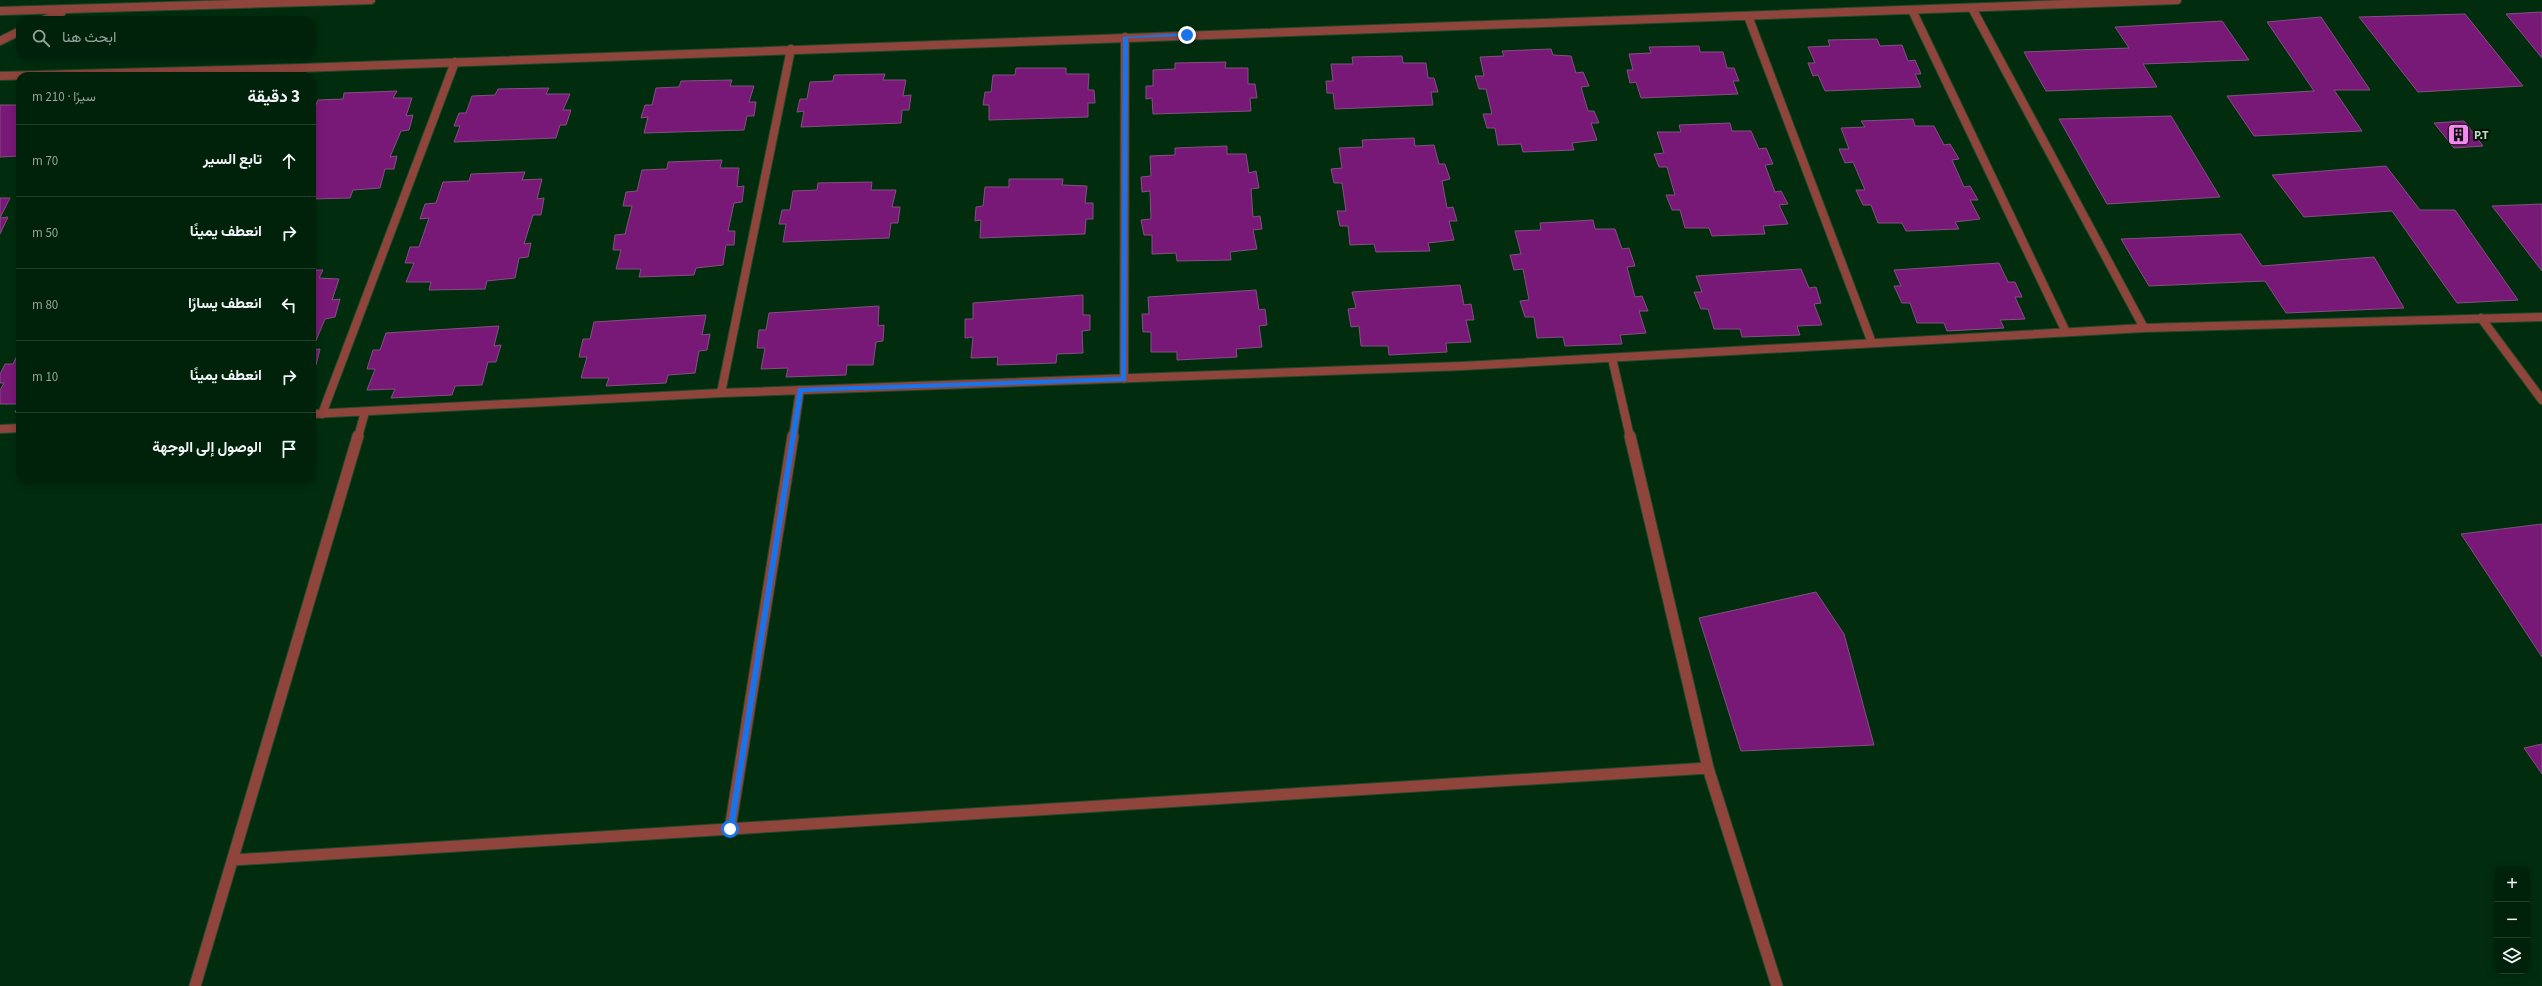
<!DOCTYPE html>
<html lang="ar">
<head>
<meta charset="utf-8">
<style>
	:root { --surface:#01220a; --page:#0b2a13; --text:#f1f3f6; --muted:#96a49c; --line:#233f2b }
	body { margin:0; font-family:"Source Sans 3",Vazirmatn,sans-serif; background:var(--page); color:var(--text); direction:rtl }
	.controls { position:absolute; right:12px; bottom:12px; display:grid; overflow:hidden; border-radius:8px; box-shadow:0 2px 10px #0003 }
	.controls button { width:36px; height:36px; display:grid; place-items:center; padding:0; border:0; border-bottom:1px solid var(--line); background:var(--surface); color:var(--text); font:20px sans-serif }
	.stop { position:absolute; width:12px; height:12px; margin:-9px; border:3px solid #1a73e8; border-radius:50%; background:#fff }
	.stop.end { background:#1a73e8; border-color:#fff; box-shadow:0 1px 4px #0008 }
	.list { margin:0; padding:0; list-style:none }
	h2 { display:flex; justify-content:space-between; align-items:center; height:52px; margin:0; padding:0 16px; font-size:17px }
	h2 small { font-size:13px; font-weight:400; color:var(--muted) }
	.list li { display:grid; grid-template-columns:26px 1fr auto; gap:12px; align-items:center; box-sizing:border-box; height:72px; padding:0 16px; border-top:1px solid var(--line) }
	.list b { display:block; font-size:15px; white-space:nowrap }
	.list em { font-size:13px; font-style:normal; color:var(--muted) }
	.icon { flex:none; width:22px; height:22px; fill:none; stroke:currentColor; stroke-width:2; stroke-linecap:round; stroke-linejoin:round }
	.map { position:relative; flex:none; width:2542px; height:986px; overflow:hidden; direction:ltr }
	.search { position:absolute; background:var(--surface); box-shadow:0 2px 10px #0003; left:16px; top:16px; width:300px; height:44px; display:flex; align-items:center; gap:10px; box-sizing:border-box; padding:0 14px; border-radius:12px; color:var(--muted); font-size:15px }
	.panel { position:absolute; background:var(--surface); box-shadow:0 2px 10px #0003; left:16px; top:72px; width:300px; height:412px; border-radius:12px; direction:rtl }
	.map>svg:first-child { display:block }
	.building { fill:#791977; stroke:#81517f }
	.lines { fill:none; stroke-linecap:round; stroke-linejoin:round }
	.minor-far1-casing { stroke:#1f492b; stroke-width:10 }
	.minor-casing { stroke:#1f492b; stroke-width:13 }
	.minor-far1 { stroke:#90453c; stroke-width:8 }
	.minor { stroke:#90453c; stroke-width:11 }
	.route { fill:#1a73e8 }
	.labels { text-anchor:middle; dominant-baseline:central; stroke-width:4; stroke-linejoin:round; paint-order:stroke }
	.poi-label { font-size:12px; font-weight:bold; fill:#bfdbc2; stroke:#001303; text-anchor:start }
</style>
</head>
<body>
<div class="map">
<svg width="2542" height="986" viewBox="0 0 2542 986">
	<rect width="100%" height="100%" fill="#012d0e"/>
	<path class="building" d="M2542,12V58L2506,14Z
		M2465,14L2523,86L2418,92L2359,17Z
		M2321,17L2370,90H2334L2362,131L2254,136L2227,96L2314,91L2267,22Z
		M2222,21L2249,60L2143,64L2157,87L2046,91L2024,52L2129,48L2115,27Z
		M1877,39L1880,46L1902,45L1908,61L1915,60L1921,74H1915L1921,87L1825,91L1818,75L1813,76L1808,63H1815L1808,47L1830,46L1828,40Z
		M1699,46L1700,52H1723L1727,68H1734L1739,81H1733L1738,94L1641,98L1636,82L1630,83L1627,70H1633L1629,54L1651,53L1649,47Z
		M1551,49L1553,55L1571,56L1576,73L1583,72L1589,86L1581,87L1588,111H1594L1599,123H1591L1597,140L1572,143L1574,150L1523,152L1521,144L1498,145L1495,128H1487L1483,114H1492L1486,89H1479L1475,76H1484L1480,57L1504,56L1502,51Z
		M1402,56L1403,63H1426L1428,78H1434L1438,92H1431L1433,105L1335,109L1333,93H1327L1326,81H1333L1331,64H1353L1352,57Z
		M1226,62L1225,68H1248V84H1255L1257,98H1250L1251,111L1153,114L1152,98L1146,99V86H1153V70L1175,69V63Z
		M1016,68H1066V74H1089L1088,90H1094L1095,103H1088V117L989,120V105H983L985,92H991L993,75H1015Z
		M885,74L883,80H906L903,96L911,95L909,110H902L901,123L801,127L804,111L797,112L800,99H807L810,82L833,81L834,75Z
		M732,80L730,86H754L749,102H756L754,116H747L744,130L644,133L648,117L641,118L645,105H652L656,88L679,87L681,81Z
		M549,88L546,94H570L563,110H571L566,125H560L556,138L454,142L460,126H454L459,113H466L472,96L495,95L498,89Z
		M397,91L393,98H412L406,116L413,115L409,130L401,131L390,157L397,156L394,169H385L380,188L353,190L350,198L312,199V114L318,100L343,99L344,93Z
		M0,105H20V156L0,157Z
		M2171,116L2220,197L2107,204L2059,119Z
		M1913,119L1915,126H1934L1944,145L1950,144L1959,159L1952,160L1964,187L1970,186L1978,200H1970L1980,219L1955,222L1959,229L1906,231L1902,223H1878L1871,205H1863L1856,190H1865L1853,162L1845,163L1839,149H1849L1841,128L1865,127L1861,121Z
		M2464,121L2483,146L2454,148L2434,123Z
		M1730,123L1732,131H1751L1759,149L1766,148L1773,164L1765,165L1775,192L1781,191L1788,204L1779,205L1788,224L1763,226L1765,234L1712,236L1709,228H1685L1680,210H1672L1666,195H1675L1667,167H1659L1654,154L1664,153L1657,132H1681L1679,125Z
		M1414,138L1415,146L1434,145L1439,164H1445L1450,179L1442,181L1447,208L1453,207L1457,221H1449L1454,240L1428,243L1430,251L1376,252L1374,244L1350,245L1348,226H1340L1337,211H1346L1342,183H1334L1331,169L1342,168L1339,148L1363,147L1362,140Z
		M1227,146V154H1246L1249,173L1256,171L1259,188L1251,189L1253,217L1260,216L1262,229L1253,230L1257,249L1230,252L1231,260L1177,261L1176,253L1152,254V235H1144L1141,220L1151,219L1150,191L1142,192L1141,177L1151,176L1150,156L1175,155V148Z
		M722,160L720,168H739L737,187L744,186L742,202L734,203L728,231H735L734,245H726L723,265L696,268L694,275L639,277L641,269H616L621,250H613L615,235L625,234L632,206H623L626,192L637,191L642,170L667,169L668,162Z
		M2386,166L2420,210H2455L2518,300L2457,303L2392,211L2304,217L2272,175Z
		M525,172L522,180L542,179L537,199L544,198L541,215H533L524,244L531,243L528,257L519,258L515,278L487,281L485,289L429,290L431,282H406L414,263H405L410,247H419L429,218L420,219L425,204L436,203L443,182L469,181L471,174Z
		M1009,179H1063L1062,185L1087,186L1085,203H1093V219H1086L1085,234L980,238L981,220L975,221L976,207L983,206L985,187H1009Z
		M872,182L871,190H896L892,207H900L898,223H891L889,238L783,242L786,224H779L782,210H790L793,191L817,190L818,183Z
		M0,198H10L0,218Z
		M2542,204V271L2492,206Z
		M8,217L0,234V218Z
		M1593,220L1595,229H1615L1622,249L1629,248L1635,266L1627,267L1635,297L1642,296L1648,311H1639L1646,333L1620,335L1622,344L1565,346L1563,337L1537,338L1534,317H1525L1520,301L1529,300L1523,269L1514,270L1510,255L1521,254L1515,231L1541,230L1540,223Z
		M2241,234L2262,266L2374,257L2404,308L2286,313L2265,281L2149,286L2121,239Z
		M1999,263L2008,282H2015L2022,297H2015L2025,319L2000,320L2004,328L1947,331L1944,323H1917L1910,303H1902L1894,286H1901L1894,270Z
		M1801,269L1809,288L1816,287L1821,303L1814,304L1822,325L1797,326L1800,335L1742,337L1740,329H1714L1708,309H1701L1694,292H1702L1696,276Z
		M312,270H323L319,278L339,279L332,300L340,299L335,317L325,319L312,350L320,349L316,365L312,366Z
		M1460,285L1464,305L1471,304L1474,320H1466L1471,342L1446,343L1447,352L1389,355L1388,346H1361L1359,326L1351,327L1348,309L1356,308L1352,292Z
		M1256,290L1259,310L1265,309L1267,325L1259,326L1262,347L1236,349L1237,357L1177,360V352H1151V332H1143L1142,314H1149L1148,297Z
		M1083,295V315H1090V330L1082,331L1083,353L1057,354L1056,363L997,365L998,357L971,358L973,337L965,338V319H973V303Z
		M879,306L878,326L884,325L883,341L876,342L873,365H847L846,375L786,377L788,368L761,369L765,348H757L759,330H766L769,313Z
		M706,315L702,335L710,334L707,350L699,351L695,373L668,375L666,383L606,386L609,378H581L587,357H579L583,339H590L594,322Z
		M499,326L494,346L501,345L496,362H488L482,385L455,386L452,395L391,398L395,389L367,390L375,369H367L373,350H380L386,333Z
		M20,349V412H15L20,404H0V390L4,383H0V374L5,364H13Z
		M2542,524V657L2461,534Z
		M1816,592L1844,634L1874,745L1741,751L1699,618Z
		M2542,744V774L2524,748Z"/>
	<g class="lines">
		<defs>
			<path id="minor-far1" d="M1972,8L2144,328
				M1912,10L2066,332
				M0,11L371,0
				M1748,16L1872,343
				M44,20L62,12
				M0,41L20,31
				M0,76L300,68L2177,0
				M2481,318L2542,400
				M1612,358L1630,437
				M1124,379L1125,37
				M721,393L791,49
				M312,414L721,393L1463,366L2144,328L2542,317
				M322,414L455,62
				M0,429L20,428
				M358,437L365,412
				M793,437L800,390"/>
			<path id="minor" d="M1708,768L1777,986
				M730,829L793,436
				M233,860L1708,768L1630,436
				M195,986L358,436"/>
		</defs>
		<use href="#minor-far1" class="minor-far1-casing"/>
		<use href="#minor" class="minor-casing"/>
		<use href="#minor-far1" class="minor-far1"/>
		<use href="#minor" class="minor"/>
	</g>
	<path class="route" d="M1187,33L1188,36L1128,38L1126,381L803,392L734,829L732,832H727L798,388L1121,377L1123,37Z"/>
	<defs>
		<symbol id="building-square" viewBox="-11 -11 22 22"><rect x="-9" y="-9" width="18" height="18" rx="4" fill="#f489f0" stroke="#001303"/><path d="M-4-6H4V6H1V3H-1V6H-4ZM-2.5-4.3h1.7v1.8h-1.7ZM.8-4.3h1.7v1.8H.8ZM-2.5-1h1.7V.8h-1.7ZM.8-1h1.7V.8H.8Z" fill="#111"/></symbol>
	</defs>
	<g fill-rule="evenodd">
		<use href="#building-square" x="2446" y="122" width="25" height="25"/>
	</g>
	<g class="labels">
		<g class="poi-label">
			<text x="2474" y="135">P.T</text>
		</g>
	</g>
</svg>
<div class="controls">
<button>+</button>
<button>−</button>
<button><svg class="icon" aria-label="layers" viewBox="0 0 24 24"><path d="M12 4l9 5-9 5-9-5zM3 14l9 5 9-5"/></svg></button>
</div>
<div class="stop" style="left:730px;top:829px"></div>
<div class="stop end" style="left:1187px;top:35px"></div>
<div class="search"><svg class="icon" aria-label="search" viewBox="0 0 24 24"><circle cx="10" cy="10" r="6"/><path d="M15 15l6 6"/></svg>ابحث هنا</div>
<section class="panel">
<h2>3 دقيقة<small>سيرًا · 210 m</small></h2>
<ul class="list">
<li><svg class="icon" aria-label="ahead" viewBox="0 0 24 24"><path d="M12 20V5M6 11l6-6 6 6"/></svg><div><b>تابع السير</b></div><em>70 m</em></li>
<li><svg class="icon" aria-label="right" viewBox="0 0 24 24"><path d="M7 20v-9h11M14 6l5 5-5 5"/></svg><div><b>انعطف يمينًا</b></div><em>50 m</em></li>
<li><svg class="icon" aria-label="left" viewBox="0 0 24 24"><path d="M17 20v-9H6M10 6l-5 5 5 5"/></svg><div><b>انعطف يسارًا</b></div><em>80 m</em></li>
<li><svg class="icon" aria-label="right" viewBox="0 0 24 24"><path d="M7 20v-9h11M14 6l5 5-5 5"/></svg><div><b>انعطف يمينًا</b></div><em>10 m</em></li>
<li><svg class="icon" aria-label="arrive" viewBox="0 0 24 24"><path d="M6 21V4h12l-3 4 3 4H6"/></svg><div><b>الوصول إلى الوجهة</b></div></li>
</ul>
</section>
</div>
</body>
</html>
